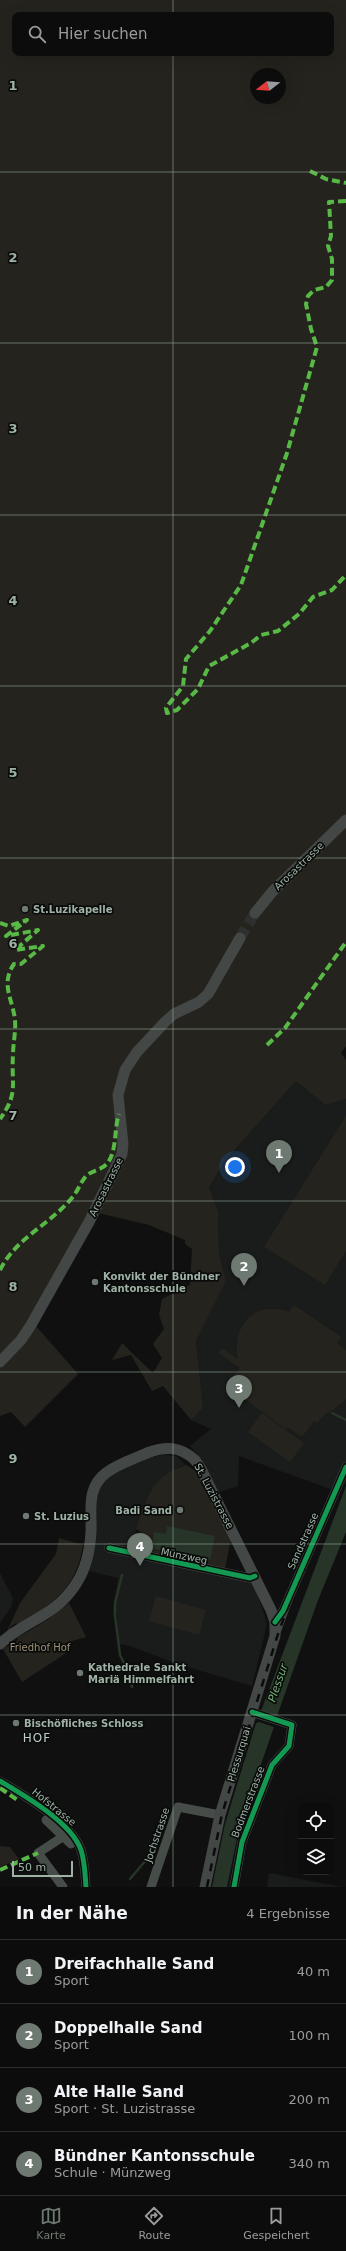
<!DOCTYPE html>
<html lang="de">
<head>
<meta charset="utf-8">
<style>
	:root { --surface:#0c0c0c; --page:#1a1a1a; --text:#f1f3f6; --muted:#9a9b9d; --line:#2c2c2d; --accent:#6d7971 }
	body { margin:0; font-family:"DejaVu Sans",sans-serif; background:var(--page); color:var(--text) }
	.controls { position:absolute; right:12px; bottom:12px; display:grid; overflow:hidden; border-radius:8px; box-shadow:0 4px 16px #0002 }
	.controls button { width:36px; height:36px; display:grid; place-items:center; padding:0; border:0; border-bottom:1px solid var(--line); background:var(--surface); color:var(--text); font:20px sans-serif }
	.compass { position:absolute; left:250px; top:68px; width:36px; height:36px; border-radius:50%; background:var(--surface); box-shadow:0 4px 16px #0002; rotate:253deg }
	.scale { position:absolute; left:12px; bottom:10px; width:61px; box-sizing:border-box; padding-left:4px; border:2px solid #9fb2a5; border-top:0; font-size:11px; line-height:14px; white-space:nowrap; color:#9fb2a5; -webkit-text-stroke:3px #0a0c0b; paint-order:stroke }
	.you { position:absolute; left:235px; top:1167px; width:14px; height:14px; margin:-10px; border:3px solid #fff; border-radius:50%; background:#1a73e8; box-shadow:0 0 0 6px #1a73e833 }
	.badge { display:grid; place-items:center; width:26px; height:26px; border-radius:50%; background:var(--accent); color:#fff; font-size:13px; font-weight:700 }
	.pin { position:absolute; translate:-50% -33px; filter:drop-shadow(0 1px 2px #0008) }
	.pin::after { content:''; position:absolute; top:21px; width:14px; height:12px; background:inherit; clip-path:polygon(0 0,100% 0,50% 100%) }
	.list { margin:0; padding:0; list-style:none }
	h2 { display:flex; justify-content:space-between; align-items:center; height:52px; margin:0; padding:0 16px; font-size:17px }
	h2 small { font-size:13px; font-weight:400; color:var(--muted) }
	.list li { display:grid; grid-template-columns:26px 1fr auto; gap:12px; align-items:center; box-sizing:border-box; height:64px; padding:0 16px; border-top:1px solid var(--line) }
	.list b { display:block; font-size:15px; white-space:nowrap }
	.list p { margin:0; font-size:13px; white-space:nowrap; color:var(--muted) }
	.list em { font-size:13px; font-style:normal; color:var(--muted) }
	.icon { flex:none; width:22px; height:22px; fill:none; stroke:currentColor; stroke-width:2; stroke-linecap:round; stroke-linejoin:round }
	.map { position:relative; flex:none; width:346px; height:1887px; overflow:hidden }
	.search { position:absolute; background:var(--surface); box-shadow:0 4px 16px #0002; left:12px; right:12px; top:12px; height:44px; display:flex; align-items:center; gap:10px; box-sizing:border-box; padding:0 14px; border-radius:8px; color:var(--muted); font-size:15px }
	.sheet { height:308px; background:var(--surface) }
	nav { display:flex; justify-content:space-around; align-items:center; box-sizing:border-box; height:56px; border-top:1px solid var(--line); background:var(--surface); font-size:11px; color:var(--muted) }
	nav a { display:grid; justify-items:center; gap:2px }
	nav .on { color:var(--accent) }
	.map>svg:first-child { display:block }
	.built { fill:#1a1c1b }
	.green { fill:#25231d; fill-rule:evenodd }
	.water { fill:#263527 }
	.lines { fill:none; stroke-linecap:round; stroke-linejoin:round }
	.stream { stroke:#263527; stroke-width:2.5 }
	.major-tunnel { stroke:#2d302e; stroke-width:11; stroke-dasharray:11 5.5; stroke-linecap:butt }
	.minor { stroke:#464c48; stroke-width:9 }
	.major { stroke:#434745; stroke-width:11 }
	.rail-casing { stroke:#434745; stroke-width:4 }
	.rail { stroke:#0a0c0b; stroke-width:2.5; stroke-dasharray:8; stroke-linecap:butt }
	.quiet { stroke:#58b947; stroke-width:4; stroke-dasharray:8 4; stroke-linecap:butt }
	.cycleway-casing { stroke:#0a0c0b; stroke-width:8 }
	.cycleway { stroke:#139951; stroke-width:5 }
	.grid { fill:none; stroke:#9fb2a5; stroke-width:1; stroke-opacity:0.55 }
	.poi-dot { fill:#6d7971; stroke:#0a0c0b; stroke-width:1.5 }
	.labels { text-anchor:middle; dominant-baseline:central; stroke-width:3.5; stroke-linejoin:round; paint-order:stroke }
	.street-label { font-size:10px; fill:#9fb2a5; stroke:#0a0c0b }
	.poi-label { font-size:10px; font-weight:bold; fill:#9fb2a5; stroke:#0a0c0b; text-anchor:start }
	.park-label { font-size:10px; fill:#9f9075; stroke:#0a0c0b }
	.water-label { font-size:11px; font-style:italic; fill:#73b077; stroke:#0a0c0b }
	.quarter-label { font-size:12px; letter-spacing:1px; fill:#c0cec5; stroke:#0a0c0b }
	.grid-label { font-size:13px; text-anchor:middle; font-weight:bold; fill:#9fb2a5; stroke:#0a0c0b; stroke-width:3.5; stroke-linejoin:round; paint-order:stroke }
</style>
</head>
<body>
<div class="map">
<svg width="346" height="1887" viewBox="0 0 346 1887">
	<rect width="100%" height="100%" fill="#101010"/>
	<path class="built" d="M296,1081L325,1105L346,1099V1463L336,1491L239,1456L238,1486L216,1493L198,1455L190,1446L211,1429L191,1420L203,1408L196,1341L226,1281L219,1253L218,1211L209,1187L225,1161Z
		M163,1455L176,1456L186,1465L178,1467L136,1529L133,1554L253,1580L267,1624L252,1686L178,1664L130,1646L119,1644L117,1613L113,1611L118,1578L89,1571L96,1539L97,1494L102,1483L114,1473L152,1457Z
		M0,1573L13,1598L11,1607L0,1623Z
		M269,1873L342,1887H267Z"/>
	<path class="green" d="M0,0H346V1046L341,1053L346,1060V1099L325,1105L296,1081L225,1161L209,1187L218,1211L219,1253L226,1281L196,1341L203,1408L191,1420L163,1386L152,1391L131,1355L112,1360L122,1343L153,1373L162,1358L153,1344L164,1329L159,1315L162,1299L190,1285L192,1249L185,1244V1240L149,1225L98,1213L36,1326L78,1374L25,1427L11,1412L0,1416ZM15,15H331V53H15ZM256,74H280V98H256Z
		M346,1116V1251L325,1285L264,1247Z
		M294,1305L341,1337L337,1343L346,1350V1399C336,1410 326,1411 317,1423L314,1421L302,1437L288,1427L286,1429L227,1386L240,1368L219,1353L222,1348L238,1359C231,1326 255,1299 289,1312Z
		M262,1413L304,1443L290,1462L248,1432Z
		M186,1465L196,1471L231,1538L225,1570L145,1553L143,1549L139,1548L142,1533L136,1529C146,1498 153,1475 186,1465Z
		M59,1538L83,1545C76,1590 53,1602 18,1626L16,1623L10,1627L12,1630L6,1633L20,1603L56,1554Z
		M156,1596L206,1610L199,1635L149,1621Z
		M69,1603L86,1637L65,1643L67,1651L65,1654L22,1682L3,1649L18,1640L17,1638L47,1620Z
		M0,1846L10,1847L19,1859L0,1867Z"/>
	<path class="water" d="M346,1486V1532L318,1600L277,1716L261,1711Z
		M167,1526L215,1536L210,1560L151,1548L154,1532L166,1534Z
		M259,1722L274,1727L240,1824L227,1887H212L225,1824L256,1723Z"/>
	<g class="lines">
		<path class="stream" d="M332,1413L346,1420
			M122,1575L115,1603V1615L120,1655L130,1675L132,1687
			M130,1879L146,1860"/>
		<path class="major-tunnel" d="M240,938L255,913"/>
		<path class="minor" d="M109,1548L250,1578L255,1576
			M275,1622L283,1611L346,1467
			M0,1781C25,1796 71,1822 81,1850C85,1862 85,1875 86,1887
			M46,1820L71,1844
			M63,1887L38,1853L64,1836
			M151,1887L178,1807L220,1815
			M234,1887L242,1842L272,1765L289,1746L292,1725L252,1712"/>
		<path class="major" d="M255,913L273,891L346,820
			M0,1362L21,1340L31,1325L89,1222L122,1154L123,1144L118,1095L125,1070L137,1052L165,1022L174,1014L199,1002L208,994L240,938
			M0,1644C25,1620 55,1617 76,1584C86,1569 90,1550 91,1532C92,1510 86,1488 106,1473C117,1464 134,1459 147,1453C165,1446 180,1446 195,1460L201,1469L271,1610L275,1622V1636L220,1815L205,1887"/>
		<defs>
			<path id="rail" d="M207,1887L222,1814L278,1634L296,1585L346,1472"/>
		</defs>
		<use href="#rail" class="rail-casing"/>
		<use href="#rail" class="rail"/>
		<path class="quiet" d="M310,171L326,179L346,183
			M346,201L329,202L331,236L328,246L332,259V280L326,287L314,290L308,296L306,304L311,329L317,347L287,453L241,585L210,631L186,659L183,686L169,704L166,708L167,713L177,710L198,689L209,666L251,643L261,635L278,631L299,614L313,597L332,590L346,575
			M0,923L9,926L27,920L6,936L38,930L15,950L43,946L21,964H14C0,984 13,1000 15,1020C16,1032 13,1043 13,1055C11,1084 19,1093 0,1119
			M267,1045L285,1028L346,942
			M0,1270C16,1238 49,1225 71,1199C77,1193 80,1183 86,1176C92,1170 104,1170 109,1161C117,1147 114,1129 119,1114
			M0,1788L19,1801
			M0,1870L38,1853"/>
		<defs>
			<path id="cycleway" d="M109,1548L250,1578L255,1576
				M275,1622L283,1611L346,1467
				M0,1781C25,1796 71,1822 81,1850C85,1862 85,1875 86,1887
				M234,1887L242,1842L272,1765L289,1746L292,1725L252,1712"/>
		</defs>
		<use href="#cycleway" class="cycleway-casing"/>
		<use href="#cycleway" class="cycleway"/>
	</g>
	<path class="grid" d="M173,0V15M173,53V1887M0,172H346M0,343H346M0,515H346M0,686H346M0,858H346M0,1029H346M0,1201H346M0,1372H346M0,1544H346M0,1715H346"/>
	<g class="poi-dot">
		<circle cx="25" cy="909" r="4"/>
		<circle cx="95" cy="1282" r="4"/>
		<circle cx="180" cy="1510" r="4"/>
		<circle cx="26" cy="1516" r="4"/>
		<circle cx="80" cy="1673" r="4"/>
		<circle cx="16" cy="1723" r="4"/>
	</g>
	<g class="labels">
		<g class="street-label">
			<text transform="translate(299 866) rotate(-44)">Arosastrasse</text>
			<text transform="translate(106 1187) rotate(-64)">Arosastrasse</text>
			<text transform="translate(214 1496) rotate(62)">St. Luzistrasse</text>
			<text transform="translate(303 1541) rotate(-66)">Sandstrasse</text>
			<text transform="translate(184 1556) rotate(12)">Münzweg</text>
			<text transform="translate(239 1754) rotate(-73)">Plessurquai</text>
			<text transform="translate(248 1802) rotate(-69)">Bodmerstrasse</text>
			<text transform="translate(54 1807) rotate(39)">Hofstrasse</text>
			<text transform="translate(157 1835) rotate(-71)">Jochstrasse</text>
		</g>
		<g class="poi-label">
			<text x="33" y="909">St.Luzikapelle</text>
			<text x="103" y="1276">Konvikt der Bündner<tspan x="103" dy="12">Kantonsschule</tspan></text>
			<text x="172" y="1510" text-anchor="end">Badi Sand</text>
			<text x="34" y="1516">St. Luzius</text>
			<text x="88" y="1667">Kathedrale Sankt<tspan x="88" dy="12">Mariä Himmelfahrt</tspan></text>
			<text x="24" y="1723">Bischöfliches Schloss</text>
		</g>
		<g class="park-label">
			<text x="40" y="1647">Friedhof Hof</text>
		</g>
		<g class="water-label">
			<text transform="translate(278 1683) rotate(-71)">Plessur</text>
		</g>
		<g class="quarter-label">
			<text x="37" y="1738">HOF</text>
		</g>
	</g>
	<g class="grid-label">
		<text x="13" y="90">1</text>
		<text x="13" y="262">2</text>
		<text x="13" y="433">3</text>
		<text x="13" y="605">4</text>
		<text x="13" y="777">5</text>
		<text x="13" y="948">6</text>
		<text x="13" y="1120">7</text>
		<text x="13" y="1291">8</text>
		<text x="13" y="1463">9</text>
	</g>
</svg>
<div class="controls">
<button><svg class="icon" aria-label="locate" viewBox="0 0 24 24"><circle cx="12" cy="12" r="6"/><path d="M12 2v4M12 18v4M2 12h4M18 12h4"/></svg></button>
<button><svg class="icon" aria-label="layers" viewBox="0 0 24 24"><path d="M12 4l9 5-9 5-9-5zM3 14l9 5 9-5"/></svg></button>
</div>
<svg class="compass" viewBox="-18 -18 36 36"><path d="M0-13l5 13h-10z" fill="#e53935"/><path d="M0 13l5-13h-10z" fill="#9a9b9d"/></svg>
<div class="scale">50 m</div>
<div class="you"></div>
<div class="pin badge" style="left:279px;top:1173px">1</div>
<div class="pin badge" style="left:244px;top:1286px">2</div>
<div class="pin badge" style="left:239px;top:1408px">3</div>
<div class="pin badge" style="left:140px;top:1566px">4</div>
<div class="search"><svg class="icon" aria-label="search" viewBox="0 0 24 24"><circle cx="10" cy="10" r="6"/><path d="M15 15l6 6"/></svg>Hier suchen</div>
</div>
<section class="sheet">
<h2>In der Nähe<small>4 Ergebnisse</small></h2>
<ul class="list">
<li><span class="badge">1</span><div><b>Dreifachhalle Sand</b><p>Sport</p></div><em>40 m</em></li>
<li><span class="badge">2</span><div><b>Doppelhalle Sand</b><p>Sport</p></div><em>100 m</em></li>
<li><span class="badge">3</span><div><b>Alte Halle Sand</b><p>Sport · St. Luzistrasse</p></div><em>200 m</em></li>
<li><span class="badge">4</span><div><b>Bündner Kantonsschule</b><p>Schule · Münzweg</p></div><em>340 m</em></li>
</ul>
</section>
<nav>
<a class="on"><svg class="icon" aria-label="map" viewBox="0 0 24 24"><path d="M3 6l6-2 6 2 6-2v14l-6 2-6-2-6 2zM9 4v14M15 6v14"/></svg>Karte</a>
<a><svg class="icon" aria-label="directions" viewBox="0 0 24 24"><path d="M12 3l9 9-9 9-9-9zM9 14v-3h6M13 9l2 2-2 2"/></svg>Route</a>
<a><svg class="icon" aria-label="saved" viewBox="0 0 24 24"><path d="M7 4h10v16l-5-4-5 4z"/></svg>Gespeichert</a>
</nav>
</body>
</html>
